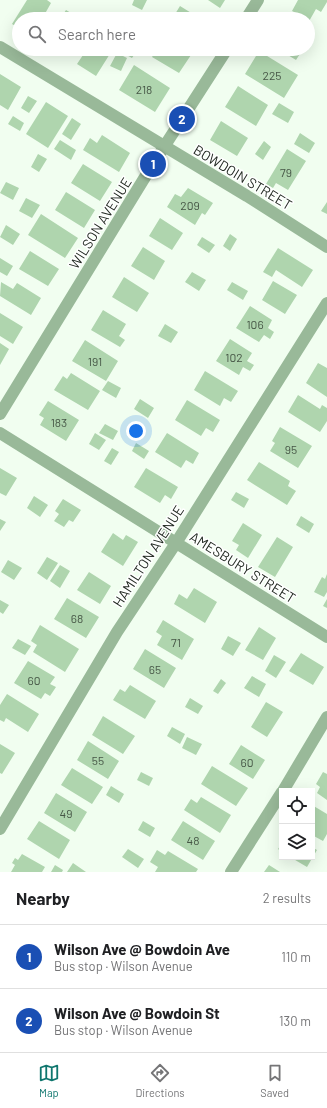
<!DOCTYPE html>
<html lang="en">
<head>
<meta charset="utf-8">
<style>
	:root { --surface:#fff; --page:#f6f6f6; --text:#202124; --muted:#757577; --line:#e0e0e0; --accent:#0f766e }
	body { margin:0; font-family:Barlow,sans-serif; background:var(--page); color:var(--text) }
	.controls { position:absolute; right:12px; bottom:12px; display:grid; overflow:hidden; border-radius:0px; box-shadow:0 4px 16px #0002 }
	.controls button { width:36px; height:36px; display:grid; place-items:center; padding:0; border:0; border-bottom:1px solid var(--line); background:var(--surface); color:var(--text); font:20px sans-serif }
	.you { position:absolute; left:136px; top:431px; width:14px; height:14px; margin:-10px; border:3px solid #fff; border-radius:50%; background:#1a73e8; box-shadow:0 0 0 6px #1a73e833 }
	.badge { display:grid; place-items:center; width:26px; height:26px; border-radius:50%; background:var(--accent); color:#fff; font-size:13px; font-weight:700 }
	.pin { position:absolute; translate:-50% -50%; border:2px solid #fff; box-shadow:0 1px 4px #0006 }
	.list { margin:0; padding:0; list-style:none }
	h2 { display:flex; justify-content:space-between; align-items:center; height:52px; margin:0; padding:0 16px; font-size:17px }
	h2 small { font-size:13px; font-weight:400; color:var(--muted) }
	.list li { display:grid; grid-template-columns:26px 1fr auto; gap:12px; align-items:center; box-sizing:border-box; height:64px; padding:0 16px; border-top:1px solid var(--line) }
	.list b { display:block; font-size:15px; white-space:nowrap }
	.list p { margin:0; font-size:13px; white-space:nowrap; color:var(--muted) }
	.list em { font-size:13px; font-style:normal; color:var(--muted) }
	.icon { flex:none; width:22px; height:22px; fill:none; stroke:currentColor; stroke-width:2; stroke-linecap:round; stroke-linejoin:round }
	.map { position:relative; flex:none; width:327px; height:872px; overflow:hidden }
	.search { position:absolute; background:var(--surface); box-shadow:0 4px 16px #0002; left:12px; right:12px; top:12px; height:44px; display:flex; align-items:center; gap:10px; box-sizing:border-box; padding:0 14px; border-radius:22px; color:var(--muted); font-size:15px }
	.sheet { height:180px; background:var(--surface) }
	nav { display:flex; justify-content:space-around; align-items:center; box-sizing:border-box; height:56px; border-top:1px solid var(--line); background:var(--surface); font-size:11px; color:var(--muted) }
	nav a { display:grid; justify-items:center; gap:2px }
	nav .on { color:var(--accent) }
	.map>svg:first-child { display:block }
	.building { fill:#afd5ae }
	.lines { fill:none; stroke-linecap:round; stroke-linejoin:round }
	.minor { stroke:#99b999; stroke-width:12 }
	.tertiary { stroke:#99b999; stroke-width:12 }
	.labels { text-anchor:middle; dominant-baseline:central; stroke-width:3; stroke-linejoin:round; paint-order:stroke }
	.number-label { font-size:12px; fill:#465646 }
	.street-label { font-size:14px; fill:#232b23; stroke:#fff }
</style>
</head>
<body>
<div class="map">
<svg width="327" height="872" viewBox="0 0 327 872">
	<rect width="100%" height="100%" fill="#f1fef0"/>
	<path class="building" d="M27,0H47L51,3L42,19H19V28L12,24Z
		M134,0H147L142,10L132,5Z
		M208,0H225L220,8Z
		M298,0H327V2L321,12L316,9L308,23V19L292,11Z
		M180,6L201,19H172Z
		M66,10L81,19H60Z
		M52,49H67L63,56Z
		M87,49H113L96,76L77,64Z
		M120,49H138L132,58L119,51Z
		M157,49H181L191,55L179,73L152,57Z
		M278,49H303L296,60Z
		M259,51L298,75L284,98L245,74Z
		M117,53L127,58L121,71L110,66Z
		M134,65L170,88L155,112L119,90Z
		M0,74L21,87L8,110L0,105Z
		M238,86L268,105L256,126L225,107Z
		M28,96L37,101L29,113L21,108Z
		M46,102L68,116L48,148L26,134Z
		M279,103L294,112L288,123L272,114Z
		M13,116L24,123L20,131L8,124Z
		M72,118L81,124L71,140L62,134Z
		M221,121L248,138L237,156L210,140Z
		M300,133L315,143L309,153L294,144Z
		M102,135L130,153L119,172L83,150L90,138L97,143Z
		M60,140L76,150L71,160L54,149Z
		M264,141L271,147L263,160L255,154Z
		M287,149L306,161L288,190L276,183L273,188L266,184Z
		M38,154L47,159L39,172L31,167Z
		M83,164L112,182L100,201L71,183Z
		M6,182L19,188L13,200L0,193Z
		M188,188L213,203L205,215L202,213L195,225L167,207L175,194L181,197Z
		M66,192L95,210L84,228L55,210Z
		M26,198L40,205L32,218L19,211Z
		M327,202V214L321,211Z
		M41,214L78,238L65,258L28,235Z
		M160,218L183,233L172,250L149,236Z
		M6,225L20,234L13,245L0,237Z
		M230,234L237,239L230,251L223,246Z
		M202,237L215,245L209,253L197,245Z
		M143,247L165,261L154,280L131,266Z
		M278,248L313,270L302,287L276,270L272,277L263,272Z
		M30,251L59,269L48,286L19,269Z
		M0,258L13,266L7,276L0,272Z
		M192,272L206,280L199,291L185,282Z
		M124,277L149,293L137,312L112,297Z
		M273,281L297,295L285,314L262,300Z
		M1,282L13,289L17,283L41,298L31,315L0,296Z
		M232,282L248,291L243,300L227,290Z
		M250,306L272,320L268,328L274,332L270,339L264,335L259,342L236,328Z
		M103,310L126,324L119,336L125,340L120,347L91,330Z
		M0,313L23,327L13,344L0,336Z
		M165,324L178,332L171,343L158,336Z
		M230,339L252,353L247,361L254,365L250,371L243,367L239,375L216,361Z
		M85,340L118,361L106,381L72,361Z
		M0,343L9,349L0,365Z
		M318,363L327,368V397L306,383Z
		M205,371L238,391L231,402L224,398L220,406L194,390Z
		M71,373L100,391L88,410L54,390L63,376L67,379Z
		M108,381L121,388L116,398L102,390Z
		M298,395L320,409L322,405L327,408V421L320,432L288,412Z
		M140,399L154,408L148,418L134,409Z
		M187,400L220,420L213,432L206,428L201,436L175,420Z
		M48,401L79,420L66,441L40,425L44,418L39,415Z
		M105,424L118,431L113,440L99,433Z
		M280,427L312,446L298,468L270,451L275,443L272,441Z
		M95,433L106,440L99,450L89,444Z
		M167,433L199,453L193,464L186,460L181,468L155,452Z
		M136,443L149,451L144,459L132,451Z
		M112,448L119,452L111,465L104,461Z
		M259,462L290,481L288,486L296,491L287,505L247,480Z
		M0,468L17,478L6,496L0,493Z
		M146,468L178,487L171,499L165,495L160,503L134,487Z
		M236,492L249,499L244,508L231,500Z
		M34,496L48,505L40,517L27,508Z
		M63,499L81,510L73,522L69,520L64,527L54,521L59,514L55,511Z
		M301,516L314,524L309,533L296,525Z
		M0,519L6,522L0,531Z
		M243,523L262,535L248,558L236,550L239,545L232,541Z
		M113,533L123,540L126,535L138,542L123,566L101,552Z
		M277,537L293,547L275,577L258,567Z
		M47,557L58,563L47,580L37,573Z
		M8,560L22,568L14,580L1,572Z
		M60,565L70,571L60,588L50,581Z
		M89,572L111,586L100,604L77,590Z
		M327,574V592L324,597L314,592L322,577L325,579Z
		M194,588L217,602L205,623L174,604L179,594L187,599Z
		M67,598L99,617L86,638L54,619Z
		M327,599V608L323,606Z
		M0,600L9,605L3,614L0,612Z
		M163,620L194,639L182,660L157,645L162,636L156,632Z
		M40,625L79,649L65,672L33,652L37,645L31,641Z
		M259,627L276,638L263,660L245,650Z
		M228,636L241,643L233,656L221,649Z
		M18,639L31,646L25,655L12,648Z
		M145,649L176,668L164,688L133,669Z
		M301,653L324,667L313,685L289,671Z
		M274,655L286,662L276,678L265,671Z
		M28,661L55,677L50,684L56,687L50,696L45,693L41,699L14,683Z
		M252,676L266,684L259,697L244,688Z
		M221,679L226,683L218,694L213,691Z
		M130,685L156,701L145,719L113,700L120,689L125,692Z
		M7,694L39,714L28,732L6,718L4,722L0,720V705Z
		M190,698L203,706L198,714L185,707Z
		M266,702L283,712L267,737L251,727Z
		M103,716L135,736L123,754L92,735Z
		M172,727L185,734L180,744L167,736Z
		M187,737L202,744L196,755L182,748Z
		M88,741L119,761L108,779L77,760Z
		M0,744L15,753L2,774L0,773Z
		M241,745L265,760L253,779L229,764Z
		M212,766L248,788L236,806L201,784Z
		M72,768L103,787L92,804L61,785Z
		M141,772L153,778L149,786L137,780Z
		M323,772L327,774V800L317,793L320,787L316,784Z
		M111,786L124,794L119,803L106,795Z
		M56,793L87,812L75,832L44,813Z
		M201,797L231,815L220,833L184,810L191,799L197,803Z
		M312,805L327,814V834L323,841L312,835Z
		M39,821L70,840L59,859L27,839Z
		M143,821L155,828L150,837L138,830Z
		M183,821L215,841L203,860L171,840Z
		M282,843V852L278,849Z
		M312,847L317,850L307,867L290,857H312Z
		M128,849L144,859L138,868L122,857Z
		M157,850L165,855L168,851L198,869L196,872H155L158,867L150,862Z
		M22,854L45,867L42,872H11L15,865L12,863L15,858L18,860Z
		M73,863L86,872H67Z
		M55,865L63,870L62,872H51Z
		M269,865L280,872H264Z"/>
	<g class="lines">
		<path class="minor" d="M0,47L247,196L327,247
			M0,433L327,637
			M283,791L327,717
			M0,829L117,632L176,543L327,303
			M231,872L282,792"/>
		<path class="tertiary" d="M246,19L258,0
			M0,414L153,164L227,49"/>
	</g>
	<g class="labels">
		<g class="number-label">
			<text x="272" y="75">225</text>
			<text x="144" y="89">218</text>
			<text x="286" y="172">79</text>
			<text x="190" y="205">209</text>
			<text x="255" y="324">106</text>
			<text x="234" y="357">102</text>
			<text x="95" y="361">191</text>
			<text x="59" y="422">183</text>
			<text x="291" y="449">95</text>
			<text x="77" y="618">68</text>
			<text x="176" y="642">71</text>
			<text x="155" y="669">65</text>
			<text x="34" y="680">60</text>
			<text x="98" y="760">55</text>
			<text x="247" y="762">60</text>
			<text x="66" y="813">49</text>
			<text x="193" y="840">48</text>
		</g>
		<g class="street-label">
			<text transform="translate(243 177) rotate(31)">BOWDOIN STREET</text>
			<text transform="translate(100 223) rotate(-58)">WILSON AVENUE</text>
			<text transform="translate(148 556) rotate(-57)">HAMILTON AVENUE</text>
			<text transform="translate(243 567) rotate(32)">AMESBURY STREET</text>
		</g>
	</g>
</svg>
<div class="controls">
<button><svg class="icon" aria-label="locate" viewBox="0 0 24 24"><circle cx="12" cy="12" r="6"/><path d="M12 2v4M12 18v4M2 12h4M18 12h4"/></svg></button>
<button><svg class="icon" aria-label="layers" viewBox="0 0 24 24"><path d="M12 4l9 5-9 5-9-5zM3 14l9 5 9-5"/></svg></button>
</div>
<div class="you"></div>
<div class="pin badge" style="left:153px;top:164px;background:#1a4fb4">1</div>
<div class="pin badge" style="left:182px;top:119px;background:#1a4fb4">2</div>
<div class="search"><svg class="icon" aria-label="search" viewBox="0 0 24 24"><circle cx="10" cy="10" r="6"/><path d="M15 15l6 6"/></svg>Search here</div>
</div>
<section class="sheet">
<h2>Nearby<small>2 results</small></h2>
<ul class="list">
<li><span class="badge" style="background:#1a4fb4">1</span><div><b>Wilson Ave @ Bowdoin Ave</b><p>Bus stop · Wilson Avenue</p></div><em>110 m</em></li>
<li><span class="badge" style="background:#1a4fb4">2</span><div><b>Wilson Ave @ Bowdoin St</b><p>Bus stop · Wilson Avenue</p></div><em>130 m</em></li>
</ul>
</section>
<nav>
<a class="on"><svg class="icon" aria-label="map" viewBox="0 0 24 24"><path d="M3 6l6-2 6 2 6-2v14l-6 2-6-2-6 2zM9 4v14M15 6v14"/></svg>Map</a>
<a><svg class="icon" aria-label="directions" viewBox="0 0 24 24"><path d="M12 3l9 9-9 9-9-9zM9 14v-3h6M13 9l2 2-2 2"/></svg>Directions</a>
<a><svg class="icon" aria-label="saved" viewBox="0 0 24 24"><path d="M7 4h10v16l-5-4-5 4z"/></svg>Saved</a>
</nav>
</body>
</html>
